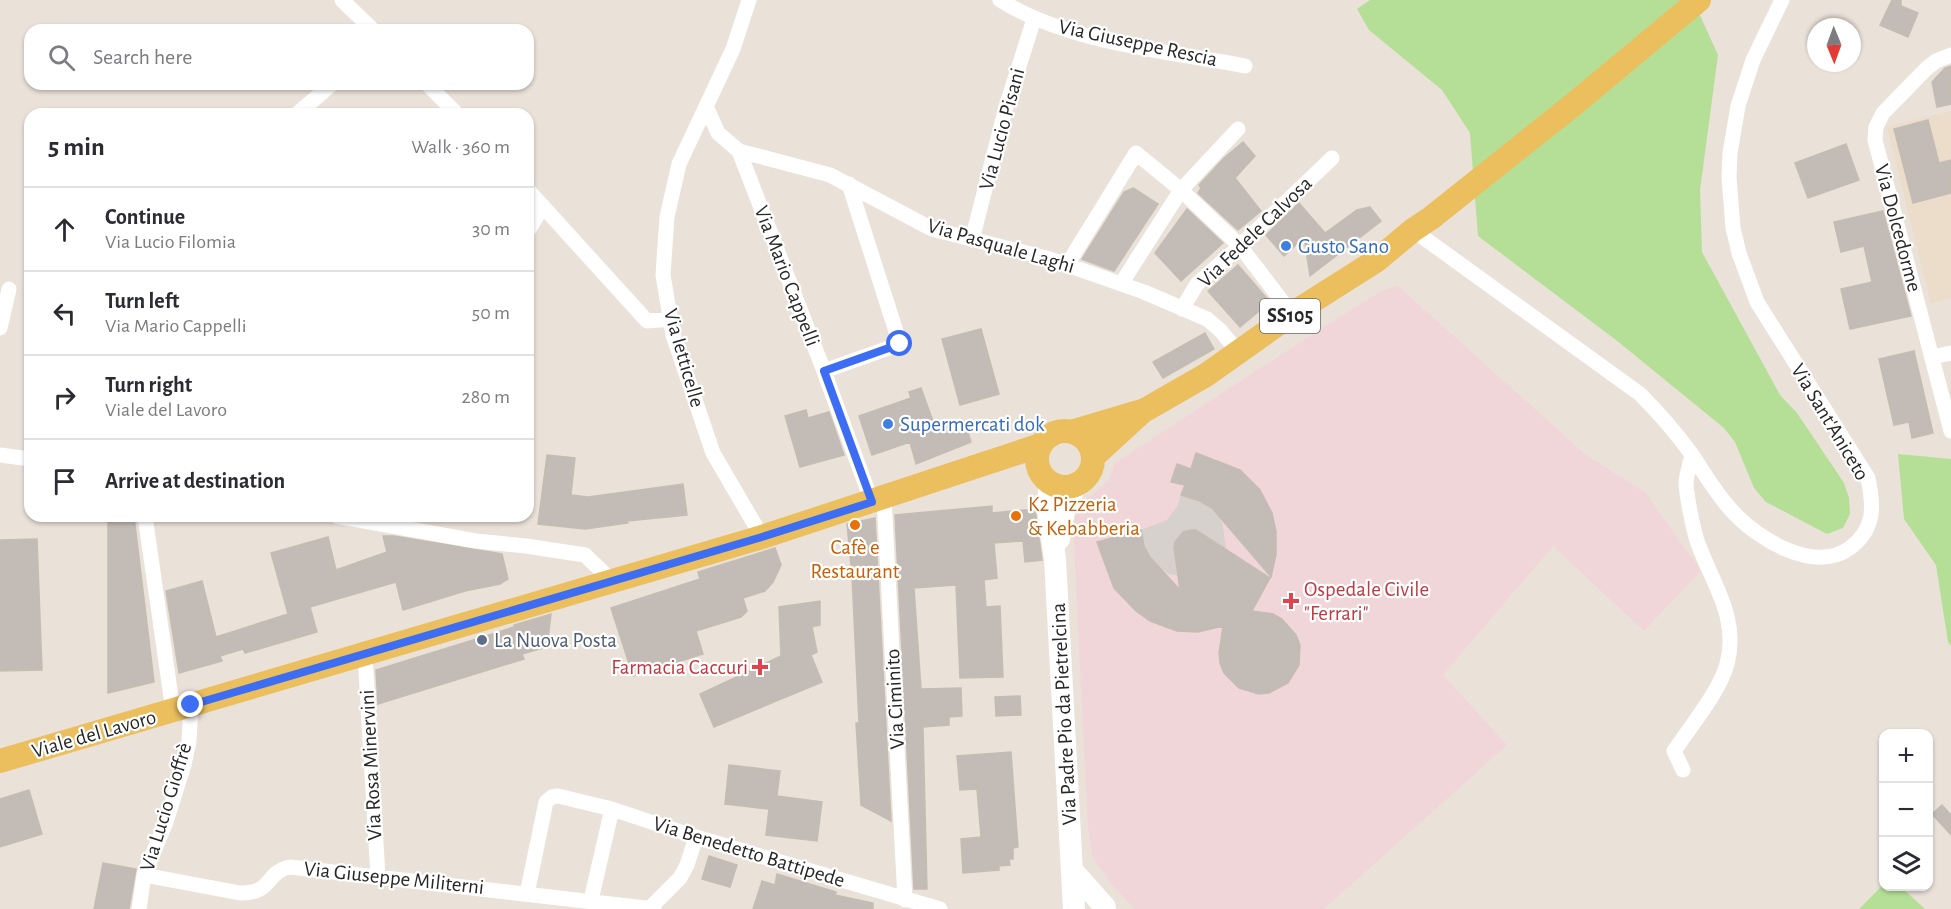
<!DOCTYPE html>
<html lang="en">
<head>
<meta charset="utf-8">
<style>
	:root { --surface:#fff; --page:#f2f2f3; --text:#2b2b33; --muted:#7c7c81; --line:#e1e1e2 }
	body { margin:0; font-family:"Alegreya Sans",sans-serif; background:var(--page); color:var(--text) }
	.controls { position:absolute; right:18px; bottom:18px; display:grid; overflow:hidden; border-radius:12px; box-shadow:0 2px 4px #0004 }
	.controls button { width:54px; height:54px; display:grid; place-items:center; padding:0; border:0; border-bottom:2px solid var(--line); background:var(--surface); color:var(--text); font:30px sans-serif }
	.compass { position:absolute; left:1807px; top:18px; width:54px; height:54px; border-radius:50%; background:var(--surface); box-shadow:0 2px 4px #0004; rotate:179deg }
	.stop { position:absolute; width:18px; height:18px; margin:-14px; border:4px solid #3d6df3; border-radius:50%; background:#fff }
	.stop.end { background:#3d6df3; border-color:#fff; box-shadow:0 2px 6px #0008 }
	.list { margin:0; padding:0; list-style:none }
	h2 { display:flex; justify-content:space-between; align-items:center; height:78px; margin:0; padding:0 24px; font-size:26px }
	h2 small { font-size:20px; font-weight:400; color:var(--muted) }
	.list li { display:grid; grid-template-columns:39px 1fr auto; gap:18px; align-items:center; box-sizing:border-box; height:84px; padding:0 24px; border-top:2px solid var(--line) }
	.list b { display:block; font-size:22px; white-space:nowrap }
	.list p { margin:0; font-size:20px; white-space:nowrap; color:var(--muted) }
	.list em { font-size:20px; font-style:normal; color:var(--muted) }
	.icon { flex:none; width:33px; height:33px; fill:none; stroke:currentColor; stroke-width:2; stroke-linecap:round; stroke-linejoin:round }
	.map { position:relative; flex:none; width:1951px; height:909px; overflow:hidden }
	.search { position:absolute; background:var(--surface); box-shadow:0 2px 4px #0004; left:24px; top:24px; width:510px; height:66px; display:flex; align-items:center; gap:15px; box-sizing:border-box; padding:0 21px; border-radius:18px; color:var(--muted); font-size:22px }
	.panel { position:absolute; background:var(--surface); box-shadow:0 2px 4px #0004; left:24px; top:108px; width:510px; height:414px; border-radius:18px }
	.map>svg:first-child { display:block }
	.education { fill:#ebddc9 }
	.medical { fill:#f1d6d9 }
	.green { fill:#b5df97 }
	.plaza { fill:#d6d1cc }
	.building { fill:#c2bbb6; stroke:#c5bdb3; stroke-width:1.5 }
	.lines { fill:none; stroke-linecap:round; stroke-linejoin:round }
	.street { stroke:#fff; stroke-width:15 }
	.secondary { stroke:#fff; stroke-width:22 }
	.primary { stroke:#ebbf5d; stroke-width:24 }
	.route { stroke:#3d6df3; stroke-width:8 }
	.shop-dot { fill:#3f7fe0; stroke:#fff; stroke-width:2 }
	.food-dot { fill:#e8710a; stroke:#fff; stroke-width:2 }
	.health-dot { fill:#e0444e; stroke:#fff; stroke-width:2 }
	.service-dot { fill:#5c6f8a; stroke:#fff; stroke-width:2 }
	.labels { text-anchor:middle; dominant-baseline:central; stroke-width:4.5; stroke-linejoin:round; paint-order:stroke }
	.shield { fill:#fff; stroke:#686868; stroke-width:1.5 }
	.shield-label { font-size:20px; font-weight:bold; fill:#272727 }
	.street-label { font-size:21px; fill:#272727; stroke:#fff }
	.shop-label { font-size:21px; fill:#366cbe; stroke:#fff; text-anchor:start }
	.food-label { font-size:21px; fill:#c56008; stroke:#fff; text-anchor:start }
	.health-label { font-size:21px; fill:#be3a42; stroke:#fff; text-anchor:start }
	.service-label { font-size:21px; fill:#4e5e75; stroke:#fff; text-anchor:start }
</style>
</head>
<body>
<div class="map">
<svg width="1951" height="909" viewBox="0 0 1951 909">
	<rect width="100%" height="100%" fill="#eae1d9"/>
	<path class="education" d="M1951,111V298L1931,303L1887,127Z"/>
	<path class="medical" d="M1398,286L1586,455L1645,492L1701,571L1644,631L1553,546L1443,675L1507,745L1324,909H1135L1112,885L1092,856L1088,828L1074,547L1075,516L1082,503L1109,480L1115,463L1322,328L1383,290Z"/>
	<path class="green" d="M1370,0H1693L1718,55L1700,190L1702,252L1780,395L1797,413L1844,483L1849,498L1850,514L1843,528L1827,534L1766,502L1754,488L1735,442L1724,428L1616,340L1478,236L1470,133L1442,90L1369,30L1357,9Z
		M1898,454L1951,459V646L1948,642L1936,565L1904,519Z
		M1883,885L1901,887L1925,909H1859Z"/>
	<path class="plaza" d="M1181,495L1200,501L1212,508L1220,517L1223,526L1226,551L1207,540L1196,530L1183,532L1175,542L1187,577L1169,574L1160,568L1150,557L1144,546L1141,530L1167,520L1177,507Z"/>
	<path class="building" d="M1892,0H1901V6L1918,13L1908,37L1880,25Z
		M1951,66V104L1937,107L1932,82L1945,68Z
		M1928,120L1939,163L1951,160V193L1913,203L1894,129Z
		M1243,142L1255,156L1235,178L1261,211L1238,230L1198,193L1201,188L1199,185L1224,158Z
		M1846,144L1859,180L1808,198L1795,163Z
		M1133,188L1158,204L1114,271L1082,259L1124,192Z
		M1299,203L1325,233L1357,210L1370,207L1381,221L1310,276L1304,237L1284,256L1266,235Z
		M1187,209L1223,243L1181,281L1155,253Z
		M1883,211L1911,316L1850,329L1841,289L1872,282L1864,246L1841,252L1834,222Z
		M1238,265L1270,302L1240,327L1208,291Z
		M981,329L999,394L960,405L942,339Z
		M1205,333L1214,349L1163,378L1153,362Z
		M1914,351L1933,433L1912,438L1909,422L1894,425L1879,359Z
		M921,388L934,424L965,422L971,442L916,464L910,442L872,455L859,416L911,398L909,392Z
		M806,410L808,418L829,412L844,455L800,467L785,416Z
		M1196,453L1240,470L1260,490L1272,513L1276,531V555L1271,577L1212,508L1200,501L1181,495L1185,485L1171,482L1177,464L1191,469Z
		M547,455L575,458L571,495L588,497L683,484L687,515L627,521L628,523L585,529L538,524Z
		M992,506V513L1035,509L1042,560L1025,562L1023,541L994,543L997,578L984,580L986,607L1000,606L1003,677L960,678L956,585L914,588L921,689L961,688L962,716L949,717V725L923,727L927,889H914L895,515Z
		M108,516H134L154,682L108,693Z
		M875,518L891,821L861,805L856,723H859L852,576L847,524Z
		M1141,530L1144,546L1150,557L1180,590L1174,548L1175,542L1183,532L1191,530H1196L1270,578L1252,611L1273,614L1282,619L1296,635L1300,645L1299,665L1288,683L1269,693L1259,694L1239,688L1224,673L1220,663L1219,653L1223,626L1198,632L1177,631L1150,621L1136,611L1114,588L1097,542Z
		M383,536H394L502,554L508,579L500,584L465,591L403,610L396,582L310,607L317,632L245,653L243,649L220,656L222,661L179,673L166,591L202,581L216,637L288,614L271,553L328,537L336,570L387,552Z
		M37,539L42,670L0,671V540Z
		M775,548L781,565L773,582L765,591L743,598L747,611L741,617L696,631L703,654L633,676L611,608L700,579L698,572Z
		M820,601V625L812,627L817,652L811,655L822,682L714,727L700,694L781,656L779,607Z
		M551,614L547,647L522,654L524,659L378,704L376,670L473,640L514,627V625Z
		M1020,696L1021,715L996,716L995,697Z
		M1011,752L1018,847L1013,848V859H1009L1010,865L999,866V870L963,873L961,839L981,837L977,789L960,790L957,756Z
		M729,765L780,771L777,796L822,802L817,841L766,835L769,809L725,804Z
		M29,790L42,834L0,847V799Z
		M1942,805L1951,815V835L1932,814Z
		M709,856L737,865L730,887L702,879Z
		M103,863L136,869L129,909H94Z
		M777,874L836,892L835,895L873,903V909H753L762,881L775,885Z"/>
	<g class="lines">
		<path class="street" d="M342,0L373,30
			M749,0L733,49L679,164L667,217L663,275L673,335L713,453L762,537
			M1000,0C1068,43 1167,51 1245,66
			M1951,55L1936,61L1927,68L1883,113L1876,127L1875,140L1951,431
			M427,84L457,114
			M706,106L718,133L739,151L830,175L932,229L1050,259L1144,292L1207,319L1220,330L1239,353
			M297,114L332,84
			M739,151L822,366L872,502
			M528,190L647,321L670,319
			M1413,230L1640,394C1659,413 1677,434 1693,456C1705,475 1717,495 1733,512C1758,539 1814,574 1850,548C1875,529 1874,507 1868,478L1757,302L1739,253L1733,228L1729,177L1730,153L1738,106L1753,60L1782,0
			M528,231L543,206
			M972,240L1006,107L1034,19
			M1067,265L1136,153L1181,190L1240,246L1292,314
			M1121,284L1181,190L1238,129
			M1182,309L1197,284L1240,246L1332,158
			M0,328L9,289
			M1932,357L1951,353
			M824,371L900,344L849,184
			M0,455L30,459
			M884,498L905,900
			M145,516L173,711
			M336,516L476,541L526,546L585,555L612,581
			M365,654L378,877
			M1683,770L1674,751C1690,727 1720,691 1727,664C1739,619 1714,586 1699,546C1694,535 1686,493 1686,482C1687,473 1690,464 1692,455
			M144,875L240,893C273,894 265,872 290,867L654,909
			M527,894L546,802L552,797L558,796L612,809L696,837L940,909
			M591,900L612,809
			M139,909L144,875L166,822L184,765L189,741L191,705
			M649,909L680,878L687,865L696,837"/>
		<path class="secondary" d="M1050,482L1048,509L1055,559L1074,909
			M1059,539L1064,511L1076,484
			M1072,870L1105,907"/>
		<path class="primary" d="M1037 459a28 28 0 1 1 56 0a28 28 0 1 1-56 0Z
			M1071,432L1145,410L1206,375L1292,314L1377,260L1413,230L1431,218L1574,104L1699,0
			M1093,457L1141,413
			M0,761L762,537L1041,445"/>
	</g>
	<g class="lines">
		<path class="route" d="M191,705L762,537L872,502L824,371L900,344"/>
	</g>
	<g class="shop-dot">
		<circle cx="1286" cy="246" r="6"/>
		<circle cx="888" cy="424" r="6"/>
	</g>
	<g class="food-dot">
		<circle cx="1016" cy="516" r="6"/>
		<circle cx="855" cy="525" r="6"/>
	</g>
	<g class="health-dot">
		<path d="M1288 592h6v6h6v6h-6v6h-6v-6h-6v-6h6z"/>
		<path d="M757 658h6v6h6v6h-6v6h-6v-6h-6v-6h6z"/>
	</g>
	<circle class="service-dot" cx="482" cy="640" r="6"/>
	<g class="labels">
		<rect class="shield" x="1260" y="299" width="60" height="34" rx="4.5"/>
		<g class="shield-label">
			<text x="1290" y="316">SS105</text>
		</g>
		<g class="street-label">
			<text transform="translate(1138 43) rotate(12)">Via Giuseppe Rescia</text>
			<text transform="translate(1002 129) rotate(-75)">Via Lucio Pisani</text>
			<text transform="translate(1898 228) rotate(75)">Via Dolcedorme</text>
			<text transform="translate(1255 232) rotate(-44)">Via Fedele Calvosa</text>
			<text transform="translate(1001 246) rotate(16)">Via Pasquale Laghi</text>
			<text transform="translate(787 276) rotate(69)">Via Mario Cappelli</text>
			<text transform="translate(684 358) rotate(74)">Via Ietticelle</text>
			<text transform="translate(1830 422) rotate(59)">Via Sant'Aniceto</text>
			<text transform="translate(895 699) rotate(-93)">Via Ciminito</text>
			<text transform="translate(1064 714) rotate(-93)">Via Padre Pio da Pietrelcina</text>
			<text transform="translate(94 734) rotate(-16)">Viale del Lavoro</text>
			<text transform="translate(371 765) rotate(-93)">Via Rosa Minervini</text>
			<text transform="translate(166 807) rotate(-73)">Via Lucio Gioffrè</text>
			<text transform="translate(749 852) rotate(17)">Via Benedetto Battipede</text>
			<text transform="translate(394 878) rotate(6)">Via Giuseppe Militerni</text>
		</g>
		<g class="shop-label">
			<text x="1298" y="246">Gusto Sano</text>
			<text x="900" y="424">Supermercati dok</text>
		</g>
		<g class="food-label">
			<text x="1028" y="504">K2 Pizzeria<tspan x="1028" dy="24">&amp; Kebabberia</tspan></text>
			<text x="855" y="547" text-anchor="middle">Cafè e<tspan x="855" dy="24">Restaurant</tspan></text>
		</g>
		<g class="health-label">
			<text x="1304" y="589">Ospedale Civile<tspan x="1304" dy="24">"Ferrari"</tspan></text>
			<text x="748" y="667" text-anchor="end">Farmacia Caccuri</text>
		</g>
		<g class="service-label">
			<text x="494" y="640">La Nuova Posta</text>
		</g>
	</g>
</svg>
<div class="controls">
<button>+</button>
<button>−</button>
<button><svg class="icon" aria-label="layers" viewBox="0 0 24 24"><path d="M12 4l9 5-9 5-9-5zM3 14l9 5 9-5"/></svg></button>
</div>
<svg class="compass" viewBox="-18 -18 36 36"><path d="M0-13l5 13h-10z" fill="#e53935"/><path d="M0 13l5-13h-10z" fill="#7c7c81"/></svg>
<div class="stop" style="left:900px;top:344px"></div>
<div class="stop end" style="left:191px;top:705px"></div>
<div class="search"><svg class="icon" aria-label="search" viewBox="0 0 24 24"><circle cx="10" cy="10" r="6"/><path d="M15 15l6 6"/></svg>Search here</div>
<section class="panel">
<h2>5 min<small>Walk · 360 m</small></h2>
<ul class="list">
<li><svg class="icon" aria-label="ahead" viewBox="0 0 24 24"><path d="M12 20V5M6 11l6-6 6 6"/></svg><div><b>Continue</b><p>Via Lucio Filomia</p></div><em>30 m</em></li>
<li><svg class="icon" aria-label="left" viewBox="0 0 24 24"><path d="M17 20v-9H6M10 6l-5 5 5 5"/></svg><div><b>Turn left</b><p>Via Mario Cappelli</p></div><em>50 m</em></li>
<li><svg class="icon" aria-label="right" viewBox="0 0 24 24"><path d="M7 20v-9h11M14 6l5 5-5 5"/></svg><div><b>Turn right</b><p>Viale del Lavoro</p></div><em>280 m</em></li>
<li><svg class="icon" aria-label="arrive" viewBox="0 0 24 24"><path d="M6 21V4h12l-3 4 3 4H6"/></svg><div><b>Arrive at destination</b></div></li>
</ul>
</section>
</div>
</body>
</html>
